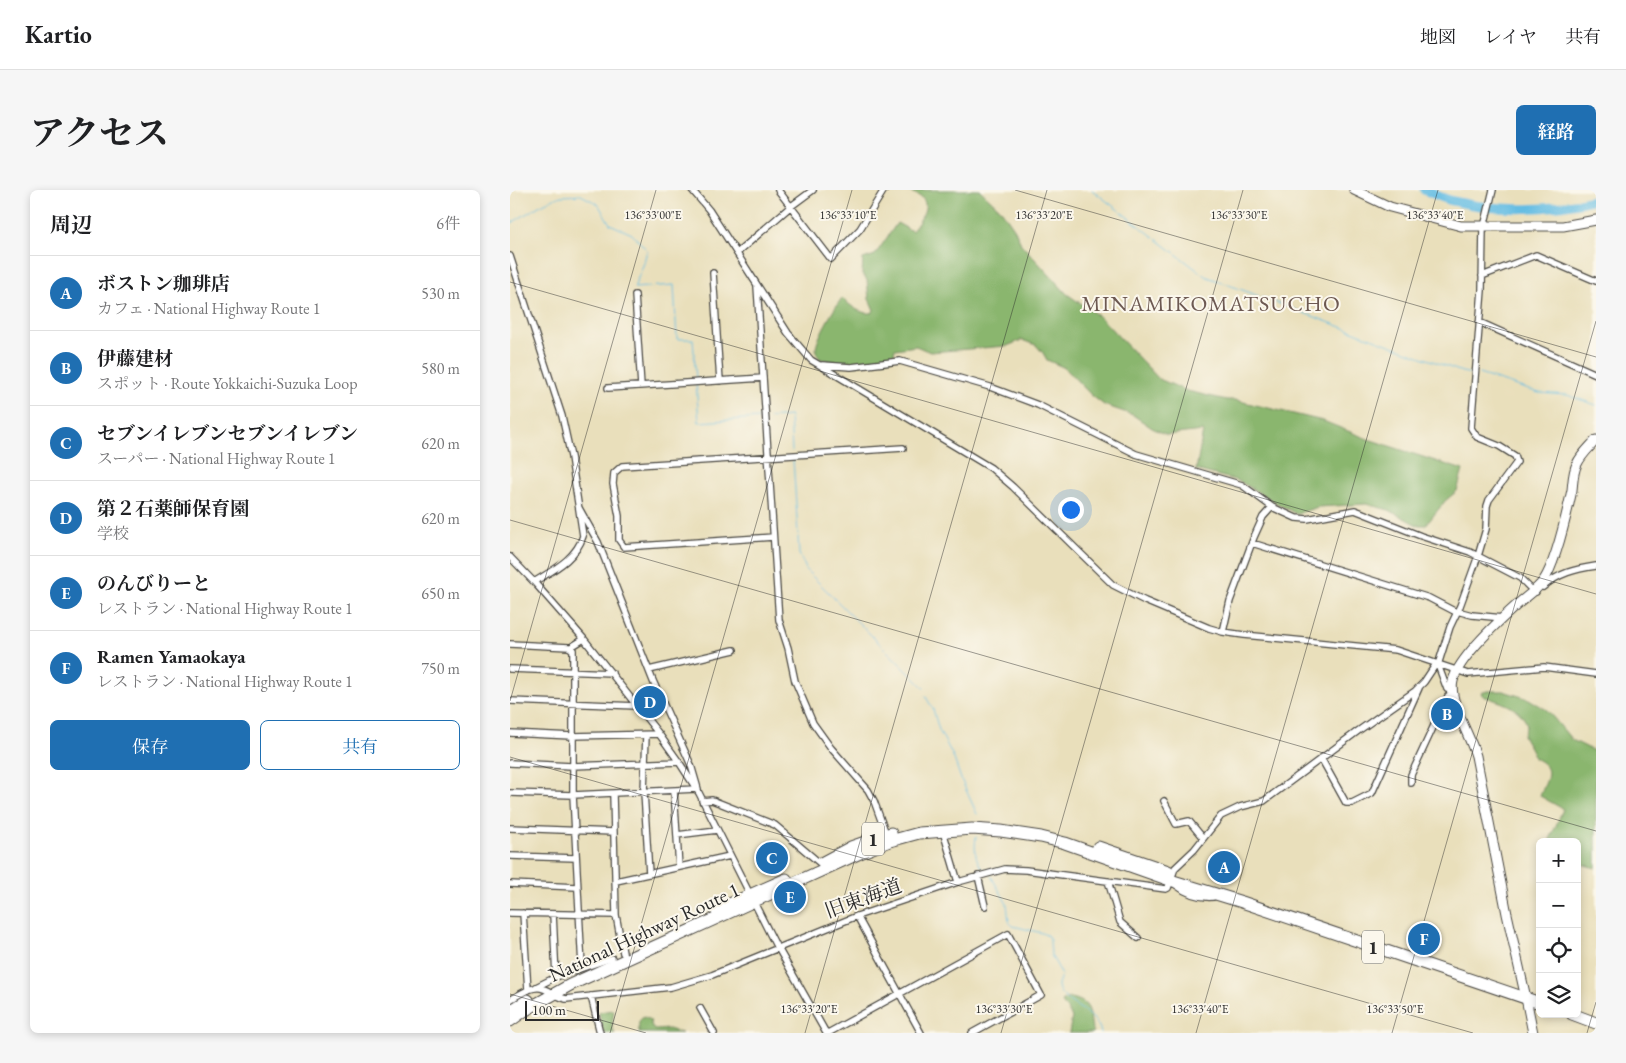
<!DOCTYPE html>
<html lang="ja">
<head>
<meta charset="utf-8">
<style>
	:root { --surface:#fff; --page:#f6f6f6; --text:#202124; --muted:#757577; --line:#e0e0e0; --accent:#1f6fb2 }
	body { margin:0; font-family:"EB Garamond","Noto Serif JP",serif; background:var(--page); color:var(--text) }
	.controls { position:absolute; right:15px; bottom:15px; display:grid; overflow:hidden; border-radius:8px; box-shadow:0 2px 8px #0003 }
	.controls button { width:45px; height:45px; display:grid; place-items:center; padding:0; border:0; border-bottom:1px solid var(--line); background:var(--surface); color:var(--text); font:25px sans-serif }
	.scale { position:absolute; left:15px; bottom:12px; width:74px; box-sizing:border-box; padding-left:5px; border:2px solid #2b2b2b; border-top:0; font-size:14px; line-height:18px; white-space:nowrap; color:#2b2b2b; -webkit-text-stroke:4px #fbf7ec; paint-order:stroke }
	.you { position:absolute; left:560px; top:319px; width:18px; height:18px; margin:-12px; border:4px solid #fff; border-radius:50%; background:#1a73e8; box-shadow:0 0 0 8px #1a73e833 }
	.badge { display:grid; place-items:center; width:32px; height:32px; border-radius:50%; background:var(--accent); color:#fff; font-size:16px; font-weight:700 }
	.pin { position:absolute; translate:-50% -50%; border:2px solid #fff; box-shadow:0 1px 5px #0006 }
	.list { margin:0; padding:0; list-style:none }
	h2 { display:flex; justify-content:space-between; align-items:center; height:65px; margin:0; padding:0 20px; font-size:21px }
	h2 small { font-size:16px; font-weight:400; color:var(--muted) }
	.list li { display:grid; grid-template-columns:32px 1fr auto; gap:15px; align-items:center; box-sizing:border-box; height:75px; padding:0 20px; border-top:1px solid var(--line) }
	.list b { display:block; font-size:19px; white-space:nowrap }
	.list p { margin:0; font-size:16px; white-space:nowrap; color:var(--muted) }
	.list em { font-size:16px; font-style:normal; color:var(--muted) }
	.actions { display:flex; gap:10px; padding:15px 20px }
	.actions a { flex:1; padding:11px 0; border:1px solid var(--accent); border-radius:8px; text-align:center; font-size:18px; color:var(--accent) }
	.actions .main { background:var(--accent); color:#fff }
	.icon { flex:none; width:28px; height:28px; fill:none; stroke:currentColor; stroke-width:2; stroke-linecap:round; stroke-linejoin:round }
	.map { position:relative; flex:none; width:1086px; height:843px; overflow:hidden; border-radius:8px }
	header { display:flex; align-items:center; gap:30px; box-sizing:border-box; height:70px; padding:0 25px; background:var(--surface); border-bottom:1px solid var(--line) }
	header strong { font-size:24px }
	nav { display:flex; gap:28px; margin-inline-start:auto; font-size:18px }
	.intro { display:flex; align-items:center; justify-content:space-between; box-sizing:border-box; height:120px; padding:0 30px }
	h1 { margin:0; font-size:35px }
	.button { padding:12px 22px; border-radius:8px; background:var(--accent); color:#fff; font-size:18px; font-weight:700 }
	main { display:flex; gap:30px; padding:0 30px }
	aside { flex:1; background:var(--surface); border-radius:8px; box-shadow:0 2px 8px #0003 }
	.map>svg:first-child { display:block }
	.forest { fill:#8ab66e; stroke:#5a704c }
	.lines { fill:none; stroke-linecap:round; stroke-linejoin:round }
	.stream { stroke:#65bde3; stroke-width:1 }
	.river { stroke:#65bde3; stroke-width:9 }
	.street-casing { stroke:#484641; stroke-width:8 }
	.secondary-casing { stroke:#484641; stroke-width:11 }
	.primary-casing { stroke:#484641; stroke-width:11 }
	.highway-casing { stroke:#484641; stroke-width:13 }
	.street { stroke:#fff; stroke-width:5.5 }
	.secondary { stroke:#fff; stroke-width:9 }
	.primary { stroke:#fff; stroke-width:9 }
	.highway { stroke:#fff; stroke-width:11 }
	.ticks { fill:none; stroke:#2b2b2b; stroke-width:1; stroke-opacity:0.45 }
	.labels { text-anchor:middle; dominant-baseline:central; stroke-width:4; stroke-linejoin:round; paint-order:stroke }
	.shield { fill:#fbf7ec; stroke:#696865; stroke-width:1 }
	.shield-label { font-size:19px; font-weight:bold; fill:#2b2b2b }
	.street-label { font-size:20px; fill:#2b2b2b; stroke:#fbf7ec }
	.quarter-label { font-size:22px; letter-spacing:1px; fill:#6d5952; stroke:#fbf7ec }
	.ticks-label { font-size:12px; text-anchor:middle; fill:#2b2b2b; stroke:#fbf7ec; stroke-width:4; stroke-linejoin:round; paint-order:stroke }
</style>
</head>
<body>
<header>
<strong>Kartio</strong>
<nav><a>地図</a><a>レイヤ</a><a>共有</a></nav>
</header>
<div class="intro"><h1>アクセス</h1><a class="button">経路</a></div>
<main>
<aside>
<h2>周辺<small>6件</small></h2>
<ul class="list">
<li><span class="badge">A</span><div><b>ボストン珈琲店</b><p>カフェ · National Highway Route 1</p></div><em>530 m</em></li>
<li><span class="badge">B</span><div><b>伊藤建材</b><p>スポット · Route Yokkaichi-Suzuka Loop</p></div><em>580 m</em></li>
<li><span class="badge">C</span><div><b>セブンイレブンセブンイレブン</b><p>スーパー · National Highway Route 1</p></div><em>620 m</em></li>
<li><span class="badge">D</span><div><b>第２石薬師保育園</b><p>学校</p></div><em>620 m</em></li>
<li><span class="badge">E</span><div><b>のんびりーと</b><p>レストラン · National Highway Route 1</p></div><em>650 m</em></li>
<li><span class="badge">F</span><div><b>Ramen Yamaokaya</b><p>レストラン · National Highway Route 1</p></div><em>750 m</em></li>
</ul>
<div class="actions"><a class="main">保存</a><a>共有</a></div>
</aside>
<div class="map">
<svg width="1086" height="843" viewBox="0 0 1086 843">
	<rect width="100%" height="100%" fill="#fbf7ec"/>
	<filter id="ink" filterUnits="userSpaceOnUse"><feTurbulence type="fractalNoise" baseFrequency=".02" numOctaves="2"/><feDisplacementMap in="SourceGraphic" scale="10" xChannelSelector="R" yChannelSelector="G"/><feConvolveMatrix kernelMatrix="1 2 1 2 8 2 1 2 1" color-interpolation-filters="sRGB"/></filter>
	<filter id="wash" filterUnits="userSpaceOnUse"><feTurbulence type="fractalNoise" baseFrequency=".0096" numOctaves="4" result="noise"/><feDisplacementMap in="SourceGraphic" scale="20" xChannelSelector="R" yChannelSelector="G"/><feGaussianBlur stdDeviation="1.12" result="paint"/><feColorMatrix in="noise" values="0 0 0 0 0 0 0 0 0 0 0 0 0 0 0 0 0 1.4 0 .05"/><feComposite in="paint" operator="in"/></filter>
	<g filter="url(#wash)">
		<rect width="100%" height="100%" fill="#e9dfbb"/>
		<path class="forest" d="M394,0H470L492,21L505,40L511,54L557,104L590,127L649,189L677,201L717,210H725L813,231L858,249L953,280L947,301L935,311L916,335H907L879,320L856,314L808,317L786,324L729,291L686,280L693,241L657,245L642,238L623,225L594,215L581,205L555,178L537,170L533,163L526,155L512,150L497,156L420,162L406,156L385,159L383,169L345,175L310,169C309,167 307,165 306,162C304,151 325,117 332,108C341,116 349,124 362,123L364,120L359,109L357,90L352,84L353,69L365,65L387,33L402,41C408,33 424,14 409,6C405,3 399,2 394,0Z
			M977,501H993L1019,509L1037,520L1062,550L1086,562V678L1067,673V652H1039L1053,619L1030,606C1037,588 1046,578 1024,568C1022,558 1017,554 1013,545L1017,535C1011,516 989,512 973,506L971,503Z
			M559,808C585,811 578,826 583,843H559L562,827L552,812Z
			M104,820L102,838L105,843H93L89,822Z
			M134,827L140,830L142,838L145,840L159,839L172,843H129C129,836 127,830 134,827Z"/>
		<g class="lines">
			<path class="stream" d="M582,0L695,86L952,182L962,184
				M0,34L29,16L43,9L51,6L71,5L88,14L100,34L122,44L137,60L134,73L124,98L164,95L167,149H183L186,189
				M969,184L1016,199L1029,203L1057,205L1086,215
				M186,193L189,232L251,228
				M259,228L280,226L282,261
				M283,269L288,344
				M288,347L289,364L297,381L414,498
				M416,507L423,519L429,540L443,566L451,589L467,624
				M466,647C464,660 465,675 477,681
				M481,686L497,714L499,732L503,736L532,743L538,746L540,750L541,765L551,783C551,787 549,791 548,794C547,814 587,818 591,843"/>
			<path class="river" d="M914,0C924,4 934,9 943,11C989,22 1041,21 1086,9"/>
		</g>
	</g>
	<g filter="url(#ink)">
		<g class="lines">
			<defs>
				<path id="street" d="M182,0L199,20L278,143L301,170L481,278L503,297L603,395L635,411L699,438L713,442L734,445L886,460L958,484L1034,477L1086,484
					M268,0L321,69L350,39L374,0
					M974,37L983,0
					M227,63L280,17L303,0
					M0,66L52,226L61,267L73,346C66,369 43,380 24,392
					M203,83L210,191
					M972,86L1026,65L1086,91
					M247,96L269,430L278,458L285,491L303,533L321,558L358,600L364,611L376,644
					M125,105L131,196
					M969,132L1086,184
					M312,175L341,177L390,171L480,197L528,215L626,264L732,295L762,317L786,328L797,329L845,320L911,346L960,362L1010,388L1023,401L1026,402
					M98,198L253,188
					M69,318L88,352L143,491L181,575L188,599
					M263,347L114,357L109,350V326L103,294L104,283L112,276L393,258
					M742,353L919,408L946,422
					M0,367L24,392L74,449L149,544L169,572L189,603L267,758
					M1033,397C1049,383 1065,379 1086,376
					M947,421L962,425L993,428
					M713,442L720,411L744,347L753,327L762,317
					M0,454L59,457L63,460V605L72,777
					M61,457L74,449
					M0,479L102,483
					M139,480L224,460
					M942,500L937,499L928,475L940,437L950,416L968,366L976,339L977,316L979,310L1007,272L1005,266L989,256L967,247L961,238L972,100L973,37
					M0,511L127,516
					M0,543L62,546L149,544
					M136,545L134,602L139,684
					M811,568L836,613H842L862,603L909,498
					M0,573L62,576L169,572
					M901,593V585L908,570L933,516L938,506L942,504
					M164,601L169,677
					M0,603L63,605L186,599
					M103,604L106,725L113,763
					M192,611L202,610L265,635L312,675
					M654,611L666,634L679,631L693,648
					M0,638L104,642
					M433,641L448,692
					M167,645L207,640
					M0,666L66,668
					M468,686L475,716
					M106,691L220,666
					M598,691L610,732L628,748
					M0,694L67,697
					M666,695C676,703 689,708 703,707
					M0,723L106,725
					M13,723L18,800
					M43,724L46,787
					M347,726L411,843
					M268,758L316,843
					M26,797L46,787L102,768
					M81,806L90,843
					M0,810C9,805 23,794 34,799C42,802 47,807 56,809L161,797L202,785L347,726L448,692L495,679L516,680L656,699L658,698L665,678L684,660L711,626L730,617L754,611L848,541L905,501L914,492L926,474
					M190,818L204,843
					M318,843L498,744L531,805L462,843"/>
				<path id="secondary" d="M844,0L880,17L951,36H1053L1086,30
					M1016,808L1023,843"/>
				<path id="primary" d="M1016,808L997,724L966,566C960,545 938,511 943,491C948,468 991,429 1009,413C1017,406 1028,399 1034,390C1046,372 1057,323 1062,300C1063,291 1063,282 1067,274C1071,265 1079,258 1086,250"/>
				<path id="highway" d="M588,657L658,681
					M313,672L341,657L381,643
					M206,720L276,689
					M0,821L18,810
					M1062,824L1086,833
					M0,831L14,821L60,795L350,663L380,651L409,643L462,639L491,641L531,647L555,653L660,690L732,712L1030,813"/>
			</defs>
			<use href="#street" class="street-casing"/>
			<use href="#secondary" class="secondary-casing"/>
			<use href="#primary" class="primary-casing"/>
			<use href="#highway" class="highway-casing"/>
			<use href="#street" class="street"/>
			<use href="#secondary" class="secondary"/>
			<use href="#primary" class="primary"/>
			<use href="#highway" class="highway"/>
		</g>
	</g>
	<path class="ticks" d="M505,0L1086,167M0,92L1086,404M0,330L1086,641M0,511L146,0M0,567L963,843M0,804L136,843M100,843L342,0M295,843L537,0M491,843L733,0M686,843L928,0M882,843L1086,131M1077,843L1086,812"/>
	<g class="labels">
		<g class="shield">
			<rect x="352" y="632.5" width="22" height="33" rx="4"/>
			<rect x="852" y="740.5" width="22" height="33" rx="4"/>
		</g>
		<g class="shield-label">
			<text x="363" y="649">1</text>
			<text x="863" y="757">1</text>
		</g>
		<g class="street-label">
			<text transform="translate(353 708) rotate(-20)">旧東海道</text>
			<text transform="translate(134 742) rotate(-25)">National Highway Route 1</text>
		</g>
		<g class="quarter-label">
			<text x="701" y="113">MINAMIKOMATSUCHO</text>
		</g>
	</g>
	<g class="ticks-label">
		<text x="143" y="29">136°33'00"E</text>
		<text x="338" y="29">136°33'10"E</text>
		<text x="534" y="29">136°33'20"E</text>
		<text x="729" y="29">136°33'30"E</text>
		<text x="925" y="29">136°33'40"E</text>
		<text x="299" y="823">136°33'20"E</text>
		<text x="494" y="823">136°33'30"E</text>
		<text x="690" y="823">136°33'40"E</text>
		<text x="885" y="823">136°33'50"E</text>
	</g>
</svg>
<div class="controls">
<button>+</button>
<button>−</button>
<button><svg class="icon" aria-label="locate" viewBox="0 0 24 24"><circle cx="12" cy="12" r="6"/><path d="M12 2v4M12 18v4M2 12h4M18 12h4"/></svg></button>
<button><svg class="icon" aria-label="layers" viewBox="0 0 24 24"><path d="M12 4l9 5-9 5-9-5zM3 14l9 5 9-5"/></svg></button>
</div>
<div class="scale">100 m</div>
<div class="you"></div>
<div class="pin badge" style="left:714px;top:677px">A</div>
<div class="pin badge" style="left:937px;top:524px">B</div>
<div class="pin badge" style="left:262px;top:668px">C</div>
<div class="pin badge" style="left:140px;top:512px">D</div>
<div class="pin badge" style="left:280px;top:707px">E</div>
<div class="pin badge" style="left:914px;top:749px">F</div>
</div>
</main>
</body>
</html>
